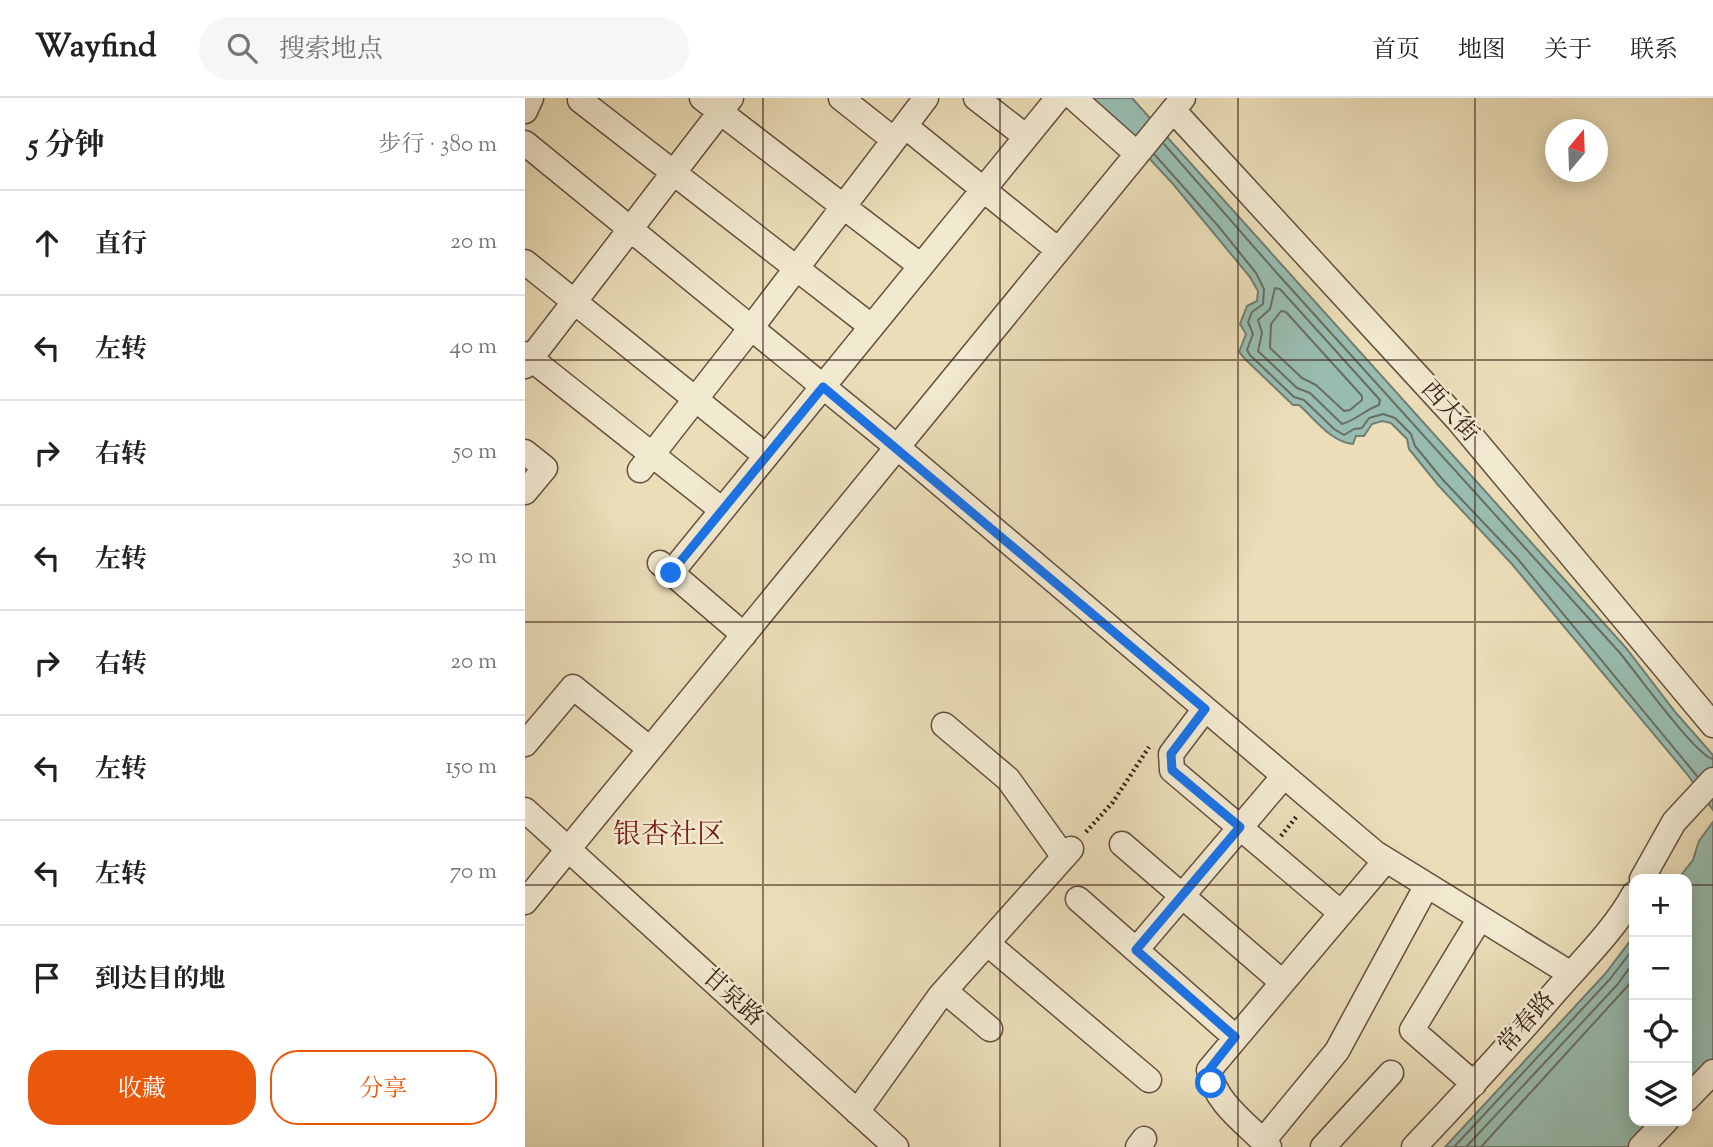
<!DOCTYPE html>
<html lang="zh">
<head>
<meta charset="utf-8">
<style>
	:root { --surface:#fff; --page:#f6f6f6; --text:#222; --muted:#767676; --line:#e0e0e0; --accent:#ea580c }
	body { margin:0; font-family:"Sorts Mill Goudy","Noto Serif SC",serif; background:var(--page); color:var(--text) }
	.controls { position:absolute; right:21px; bottom:21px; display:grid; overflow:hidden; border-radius:14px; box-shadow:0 4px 18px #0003 }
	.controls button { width:63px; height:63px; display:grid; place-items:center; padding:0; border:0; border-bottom:2px solid var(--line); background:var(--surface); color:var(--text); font:35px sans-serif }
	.compass { position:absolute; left:1020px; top:21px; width:63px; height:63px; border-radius:50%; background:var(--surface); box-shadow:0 4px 18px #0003; rotate:19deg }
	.stop { position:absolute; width:21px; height:21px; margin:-16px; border:5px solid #1a73e8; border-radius:50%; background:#fff }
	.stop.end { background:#1a73e8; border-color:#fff; box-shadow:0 2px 7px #0008 }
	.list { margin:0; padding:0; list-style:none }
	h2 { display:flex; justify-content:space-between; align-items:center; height:91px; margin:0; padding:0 28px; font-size:30px }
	h2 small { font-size:23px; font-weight:400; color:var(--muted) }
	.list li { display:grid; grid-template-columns:46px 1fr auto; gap:21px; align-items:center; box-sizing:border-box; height:105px; padding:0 28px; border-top:2px solid var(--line) }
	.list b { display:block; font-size:26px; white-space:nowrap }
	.list em { font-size:23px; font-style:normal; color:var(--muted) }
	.actions { display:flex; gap:14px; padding:21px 28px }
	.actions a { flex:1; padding:16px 0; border:2px solid var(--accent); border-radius:28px; text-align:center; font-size:24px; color:var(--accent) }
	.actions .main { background:var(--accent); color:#fff }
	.icon { flex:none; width:38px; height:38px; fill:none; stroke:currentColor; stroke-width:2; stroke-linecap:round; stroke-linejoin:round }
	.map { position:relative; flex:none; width:1188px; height:1049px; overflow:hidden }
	header { display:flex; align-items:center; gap:42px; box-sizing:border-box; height:98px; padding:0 35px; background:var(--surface); border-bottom:2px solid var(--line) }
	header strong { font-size:33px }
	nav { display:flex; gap:38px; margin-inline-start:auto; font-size:24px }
	.search { width:490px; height:63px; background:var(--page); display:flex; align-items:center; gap:18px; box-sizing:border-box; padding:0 24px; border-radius:38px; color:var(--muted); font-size:26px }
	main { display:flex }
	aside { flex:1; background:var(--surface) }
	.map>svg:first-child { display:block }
	.water { fill:#98bcaf; stroke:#727e72; stroke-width:2 }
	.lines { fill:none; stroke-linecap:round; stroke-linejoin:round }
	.shore { stroke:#686e63; stroke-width:2 }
	.minor-casing { stroke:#65503f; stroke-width:27 }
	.path { stroke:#392117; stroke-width:4.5; stroke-dasharray:2 3.5; stroke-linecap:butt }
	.minor { stroke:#f1e9d0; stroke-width:24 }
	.route { stroke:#1a73e8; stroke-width:9 }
	.grid { fill:none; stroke:#392117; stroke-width:2; stroke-opacity:0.55 }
	.labels { text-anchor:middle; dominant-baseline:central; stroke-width:5; stroke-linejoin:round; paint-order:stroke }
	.street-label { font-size:24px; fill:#392117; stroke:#f1e9d0 }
	.quarter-label { font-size:28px; fill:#7a1f14; stroke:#f1e9d0 }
</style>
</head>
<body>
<header>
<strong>Wayfind</strong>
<div class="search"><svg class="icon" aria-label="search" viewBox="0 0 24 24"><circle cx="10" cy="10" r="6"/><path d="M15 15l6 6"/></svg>搜索地点</div>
<nav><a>首页</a><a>地图</a><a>关于</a><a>联系</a></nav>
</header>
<main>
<aside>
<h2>5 分钟<small>步行 · 380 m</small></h2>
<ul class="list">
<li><svg class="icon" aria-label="ahead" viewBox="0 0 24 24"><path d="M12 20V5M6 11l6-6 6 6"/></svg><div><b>直行</b></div><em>20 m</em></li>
<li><svg class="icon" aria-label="left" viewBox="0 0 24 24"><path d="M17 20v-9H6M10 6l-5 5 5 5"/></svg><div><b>左转</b></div><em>40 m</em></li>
<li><svg class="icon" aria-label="right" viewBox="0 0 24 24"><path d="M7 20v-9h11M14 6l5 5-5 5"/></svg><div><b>右转</b></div><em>50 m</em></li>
<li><svg class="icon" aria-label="left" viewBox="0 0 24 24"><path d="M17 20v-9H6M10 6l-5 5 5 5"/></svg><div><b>左转</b></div><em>30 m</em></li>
<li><svg class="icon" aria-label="right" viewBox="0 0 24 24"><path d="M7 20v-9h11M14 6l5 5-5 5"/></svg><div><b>右转</b></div><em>20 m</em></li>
<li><svg class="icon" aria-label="left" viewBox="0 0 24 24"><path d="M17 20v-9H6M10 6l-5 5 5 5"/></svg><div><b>左转</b></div><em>150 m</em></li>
<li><svg class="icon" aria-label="left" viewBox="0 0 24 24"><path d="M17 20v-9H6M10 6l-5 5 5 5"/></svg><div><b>左转</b></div><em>70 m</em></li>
<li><svg class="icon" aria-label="arrive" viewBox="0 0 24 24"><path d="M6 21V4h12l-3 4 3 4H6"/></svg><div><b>到达目的地</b></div></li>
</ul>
<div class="actions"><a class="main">收藏</a><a>分享</a></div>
</aside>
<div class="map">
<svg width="1188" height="1049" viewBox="0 0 1188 1049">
	<rect width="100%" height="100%" fill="#eaddb7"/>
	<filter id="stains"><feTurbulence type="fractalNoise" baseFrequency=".00286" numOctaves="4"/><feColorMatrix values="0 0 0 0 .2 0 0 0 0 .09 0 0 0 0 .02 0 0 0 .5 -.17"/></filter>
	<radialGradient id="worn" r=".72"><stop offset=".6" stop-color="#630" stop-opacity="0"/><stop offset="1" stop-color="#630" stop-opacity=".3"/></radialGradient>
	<path class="water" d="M568,0H607L1101,550L1151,615L1188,657V712L1162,676L986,465L913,387L884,351L882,341L866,325L857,323L847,326L839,338H831L828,346C806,344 790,321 774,307H768L720,261L714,254L721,236L715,226L722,208L732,203L733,193L725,179L648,86Z
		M1188,724V961L1162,988V781H1153L1168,762L1174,743Z
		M1109,838V1023H1129L1103,1049H920L1080,876Z"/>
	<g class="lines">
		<path class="shore" d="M639,46L750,173L1095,555C1109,572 1172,659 1188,661
			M630,57L694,129L731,175L739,191L738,206L727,214L723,224L728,236L722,252L725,257L769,299L779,302L809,331L819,337L829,331L837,330L844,320L858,316L870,320L886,336L890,348L918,382L992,460L1172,678
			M750,190L755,191L855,302L854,307C840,312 831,322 817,326L785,295L772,290L733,253L737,235L733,222L745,211Z
			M756,213L761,214L837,298V302L825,312L819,313L791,287L777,280L745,250L746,226Z
			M929,1049L1085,881L1109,850
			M941,1049L1092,887L1109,864
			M956,1049L1109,881"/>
		<defs>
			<path id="minor" d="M177,0L388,162
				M316,0L369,42
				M451,0L495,34
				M549,0L612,56
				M55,2L338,222
				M648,12L933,322L1188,627
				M0,13L6,0
				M380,28L533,152
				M0,45L372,349L850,755L1046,876
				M0,164L241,358
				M0,256L197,412
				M0,268L206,0
				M0,354L20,370L0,394
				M115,372L226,230L401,0
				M135,465L219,537
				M146,475L533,0
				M680,611L646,656L647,672L816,815
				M419,627L483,681L539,759
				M0,646L48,589L125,651
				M0,712L371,1049
				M597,746L757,884
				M1117,781L1149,724L1188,682
				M553,801L710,939
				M0,804L658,0
				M462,845L624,982
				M611,852L759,678
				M420,893L465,931
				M949,986L887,932L955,820
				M1162,1001L1188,974
				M332,1014L415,898L546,751
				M738,1043L812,953L902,787
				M613,1049L619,1041
				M744,1049C723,1027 689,1004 684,972L861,762
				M798,1049L866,975
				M889,1049C938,998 985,946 1031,893C1058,862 1090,831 1109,796
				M1116,1049L1141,1023"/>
		</defs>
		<use href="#minor" class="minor-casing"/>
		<path class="path" d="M561,734L588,704L624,649
			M756,738L772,718"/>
		<use href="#minor" class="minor"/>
	</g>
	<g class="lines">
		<path class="route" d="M146,475L298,289L680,611L646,656L647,672L715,729L611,852L710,939L684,972L686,985"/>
	</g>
	<path class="grid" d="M238,0V1049M475,0V1049M713,0V1049M950,0V1049M0,262H1188M0,524H1188M0,787H1109M1162,787H1188"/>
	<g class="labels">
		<g class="street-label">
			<text transform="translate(924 314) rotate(48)">西大街</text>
			<text transform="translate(207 900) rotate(42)">甘泉路</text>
			<text transform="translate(1002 925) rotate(-49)">常春路</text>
		</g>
		<g class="quarter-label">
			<text x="144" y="738">银杏社区</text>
		</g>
	</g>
	<rect width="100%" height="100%" filter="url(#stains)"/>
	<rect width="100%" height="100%" fill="url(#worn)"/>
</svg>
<div class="controls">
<button>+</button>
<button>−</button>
<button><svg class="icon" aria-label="locate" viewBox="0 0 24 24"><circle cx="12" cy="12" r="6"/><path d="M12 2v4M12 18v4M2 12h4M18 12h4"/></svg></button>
<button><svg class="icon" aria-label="layers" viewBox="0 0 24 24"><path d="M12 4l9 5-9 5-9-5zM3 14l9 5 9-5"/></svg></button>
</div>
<svg class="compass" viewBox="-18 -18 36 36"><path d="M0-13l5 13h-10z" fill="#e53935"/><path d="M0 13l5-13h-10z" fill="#767676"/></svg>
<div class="stop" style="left:686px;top:985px"></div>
<div class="stop end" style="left:146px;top:475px"></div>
</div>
</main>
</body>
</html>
